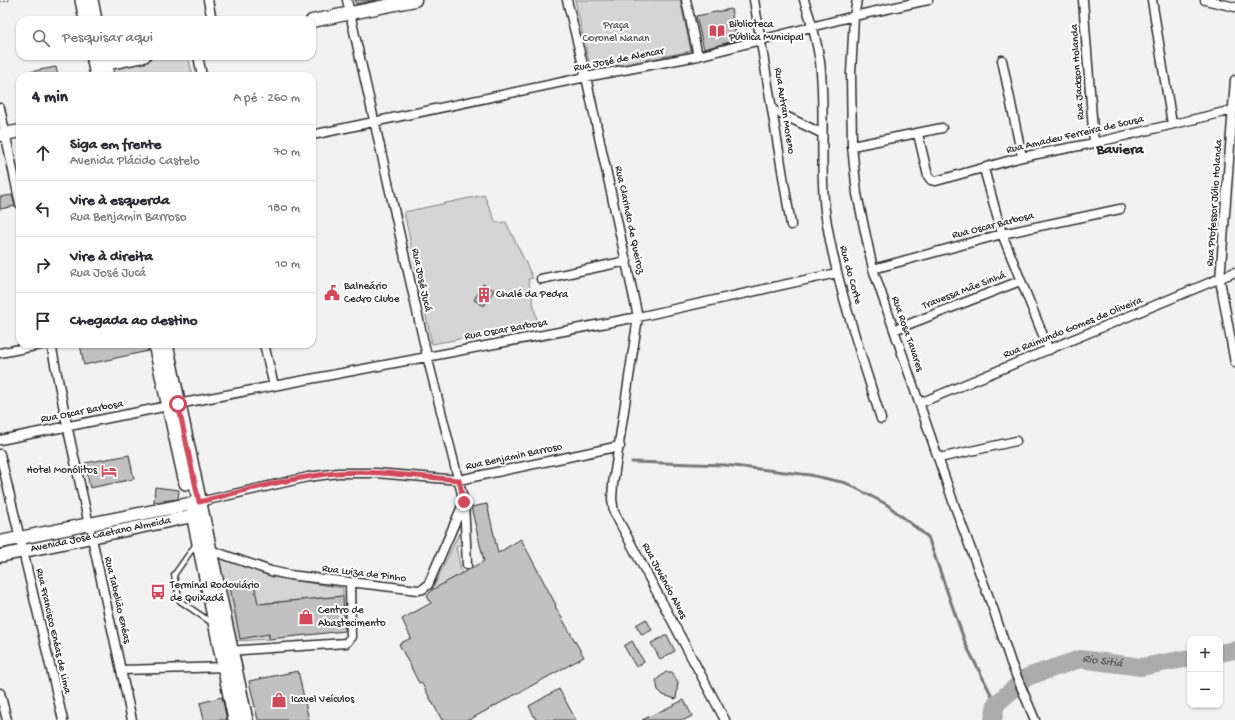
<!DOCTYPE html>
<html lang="pt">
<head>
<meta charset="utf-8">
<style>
	:root { --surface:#fff; --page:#f7f7f7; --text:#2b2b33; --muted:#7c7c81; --line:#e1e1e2 }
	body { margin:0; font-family:"Gochi Hand",sans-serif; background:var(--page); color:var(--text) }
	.controls { position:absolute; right:12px; bottom:12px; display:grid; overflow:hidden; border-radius:8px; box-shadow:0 1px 3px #0004 }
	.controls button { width:36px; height:36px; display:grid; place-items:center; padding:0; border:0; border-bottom:1px solid var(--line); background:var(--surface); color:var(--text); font:20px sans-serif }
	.stop { position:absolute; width:12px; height:12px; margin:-9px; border:3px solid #d1495b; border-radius:50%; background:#fff }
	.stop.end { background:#d1495b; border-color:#fff; box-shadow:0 1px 4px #0008 }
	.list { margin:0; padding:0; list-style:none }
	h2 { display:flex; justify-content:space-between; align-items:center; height:52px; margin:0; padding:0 16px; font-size:17px }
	h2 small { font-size:13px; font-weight:400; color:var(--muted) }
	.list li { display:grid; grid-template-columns:26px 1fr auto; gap:12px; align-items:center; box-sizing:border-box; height:56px; padding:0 16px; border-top:1px solid var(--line) }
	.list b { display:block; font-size:15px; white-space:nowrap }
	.list p { margin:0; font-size:13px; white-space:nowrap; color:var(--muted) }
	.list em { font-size:13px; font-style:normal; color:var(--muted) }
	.icon { flex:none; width:22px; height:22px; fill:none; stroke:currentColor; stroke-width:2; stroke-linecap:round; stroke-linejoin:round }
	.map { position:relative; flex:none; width:1235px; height:720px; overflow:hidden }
	.search { position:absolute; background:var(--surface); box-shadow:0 1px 3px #0004; left:16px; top:16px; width:300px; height:44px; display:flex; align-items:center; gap:10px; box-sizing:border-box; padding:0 14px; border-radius:12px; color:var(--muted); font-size:15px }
	.panel { position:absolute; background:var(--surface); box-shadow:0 1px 3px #0004; left:16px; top:72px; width:300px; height:276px; border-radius:12px }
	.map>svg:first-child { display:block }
	.green { fill:#d5d5d5; stroke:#808080 }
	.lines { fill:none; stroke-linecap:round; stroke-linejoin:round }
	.stream { stroke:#787878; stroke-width:3 }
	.river { stroke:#ababab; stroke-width:18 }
	.building { fill:#c1c1c1; stroke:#2b2b2b }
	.lane-casing { stroke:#2b2b2b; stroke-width:7 }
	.street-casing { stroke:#2b2b2b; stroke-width:11 }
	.secondary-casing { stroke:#2b2b2b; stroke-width:15 }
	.primary-casing { stroke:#2b2b2b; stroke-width:16 }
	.path { stroke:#2b2b2b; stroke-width:2; stroke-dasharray:1 3; stroke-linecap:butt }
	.lane { stroke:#fff; stroke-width:4 }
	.street { stroke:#fff; stroke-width:8 }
	.secondary { stroke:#fff; stroke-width:12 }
	.primary { stroke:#fff; stroke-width:13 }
	.route { stroke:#d1495b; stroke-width:5 }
	.labels { text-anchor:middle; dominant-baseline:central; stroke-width:4; stroke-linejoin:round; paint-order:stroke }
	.poi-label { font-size:11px; fill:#2b2b2b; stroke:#fff; text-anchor:start }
	.park-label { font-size:11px; fill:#565656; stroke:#fff }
	.street-label { font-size:11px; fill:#2b2b2b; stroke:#fff }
	.water-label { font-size:12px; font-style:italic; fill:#585858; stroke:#fff }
	.district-label { font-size:15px; font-weight:bold; fill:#2b2b2b; stroke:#fff }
</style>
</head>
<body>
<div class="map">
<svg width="1235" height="720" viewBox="0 0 1235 720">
	<rect width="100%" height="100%" fill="#f2f2f2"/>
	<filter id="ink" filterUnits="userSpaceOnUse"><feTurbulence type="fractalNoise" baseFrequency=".025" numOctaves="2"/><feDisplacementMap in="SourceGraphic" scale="8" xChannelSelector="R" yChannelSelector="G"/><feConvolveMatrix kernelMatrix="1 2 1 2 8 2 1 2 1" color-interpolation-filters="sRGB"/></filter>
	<g filter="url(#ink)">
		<path class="green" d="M575,0H680L691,51L591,71Z
			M160,56H188L193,76H112L110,67Z
			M484,195L496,223L506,222L533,278L528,279L538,325L432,344L404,212Z
			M459,533L462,545L456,547L462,575L432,590Z
			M227,558L272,577L343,588V596L266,603L269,639L234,641L217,561Z"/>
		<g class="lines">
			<path class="stream" d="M632,462L725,465L810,475L846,483L886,504L928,537L966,645L996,704"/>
			<g class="river">
				<path d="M1220,653L1235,650"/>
				<path id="s1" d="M993,720L996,704L1027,677L1080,659L1141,667L1190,658"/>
			</g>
		</g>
		<path class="building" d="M355,0H377L356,4Z
			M731,9L737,40L704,49L696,16Z
			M56,67L58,76H29V72Z
			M12,195L15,206L0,209V197Z
			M483,284L494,290L484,306L474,300Z
			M80,344H147L148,351L84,365Z
			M129,455L134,479L90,488L85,463Z
			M155,487L179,490L178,499L154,502Z
			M487,504L498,553L521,539L556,605L555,606L584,657L469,720H442L421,682L419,683L399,644L411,638L402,619L431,603L427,596L432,590L484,561L471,507Z
			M254,582L258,604L343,596L345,631L269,639V634L240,639L230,587Z
			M646,619L652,630L642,635L636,625Z
			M667,635L675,651L660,659L651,643Z
			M632,641L644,662L636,667L624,646Z
			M298,671L309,720H258L249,681Z
			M666,672H672L678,682L676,699L663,695L658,690L656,680Z
			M559,689L576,720H536L529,706Z
			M222,697L227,720H204L200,703Z
			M684,700L692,716L684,720H642Z"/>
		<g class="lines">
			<defs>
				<path id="lane" d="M196,544L174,575L180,601L212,623"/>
				<path id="street" d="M208,0L212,20
					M347,0L427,356L464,502L467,565
					M567,0L586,77L638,317L613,484L612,499L614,512L725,720
					M686,0L698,56
					M754,0L791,225
					M804,0C811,20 817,41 820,62C826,111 819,161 825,211C835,282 860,350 881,419
					M857,0L854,16L851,74L852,146L857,194L873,269L955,507L994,611L1011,663L1035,720
					M1083,0L1094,143
					M1152,0L1172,124
					M1205,0L1235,7
					M198,56L202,76
					M1002,60L1022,157
					M1235,80L1220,280L1235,363
					M0,108L20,204
					M773,110L821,133
					M918,134L928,176L931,180L936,181L1022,157L1094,143L1233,110
					M312,135L586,77L698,56L854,16L928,0
					M852,146L942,128
					M984,169L1002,234L1049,350
					M873,269L1002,234L1120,209
					M541,279L627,261
					M894,330L1020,281
					M51,344L67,425L132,720
					M264,344L274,386
					M0,353L45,344
					M920,403L1235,272
					M0,440L178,404L638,317L837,273
					M0,454L63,720
					M939,458L1016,441
					M199,502L308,477L338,473H376L459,480L620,446
					M210,550L271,571L289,575L418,590L423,589L428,585L463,504
					M228,651L346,643L351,637L350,583
					M121,670L228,667
					M0,693L7,720"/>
				<g id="secondary">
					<path d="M312,21L415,0"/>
					<path d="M96,66L144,56"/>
					<path d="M0,135L20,131"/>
					<path d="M0,542L199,502"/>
					<path id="s2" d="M0,556L202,514"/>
				</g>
				<path id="primary" d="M82,0L86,20
					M91,0L95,20
					M93,56L97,76
					M103,56L107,76
					M155,344L186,483
					M166,344L246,720
					M193,514L235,720"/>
			</defs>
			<use href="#lane" class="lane-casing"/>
			<use href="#street" class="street-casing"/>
			<use href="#secondary" class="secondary-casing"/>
			<use href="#primary" class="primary-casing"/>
			<path class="path" d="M0,2L9,0"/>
			<use href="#lane" class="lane"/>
			<use href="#street" class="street"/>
			<use href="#secondary" class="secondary"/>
			<use href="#primary" class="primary"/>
		</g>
	</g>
	<g class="lines" filter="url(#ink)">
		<path class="route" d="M178,404L199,502C244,491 291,477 337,473C378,470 419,477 459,480L464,502"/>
	</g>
	<defs>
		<symbol id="library-bare" viewBox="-9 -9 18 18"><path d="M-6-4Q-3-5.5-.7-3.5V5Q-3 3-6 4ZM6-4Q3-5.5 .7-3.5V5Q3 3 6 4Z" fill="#d1495b" stroke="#fff" stroke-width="2.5" paint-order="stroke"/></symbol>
		<symbol id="civic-bare" viewBox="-9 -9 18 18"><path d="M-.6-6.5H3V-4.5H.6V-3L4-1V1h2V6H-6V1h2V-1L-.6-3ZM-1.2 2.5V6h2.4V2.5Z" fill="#d1495b" stroke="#fff" stroke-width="2.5" paint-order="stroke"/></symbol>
		<symbol id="building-bare" viewBox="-9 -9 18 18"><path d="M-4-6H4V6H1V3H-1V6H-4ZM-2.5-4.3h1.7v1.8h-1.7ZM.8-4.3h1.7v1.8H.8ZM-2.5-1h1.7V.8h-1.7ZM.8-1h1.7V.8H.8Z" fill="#d1495b" stroke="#fff" stroke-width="2.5" paint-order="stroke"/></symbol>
		<symbol id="hotel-bare" viewBox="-9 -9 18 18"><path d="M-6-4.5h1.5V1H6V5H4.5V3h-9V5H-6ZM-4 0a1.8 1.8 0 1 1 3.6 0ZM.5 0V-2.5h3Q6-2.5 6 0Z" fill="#d1495b" stroke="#fff" stroke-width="2.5" paint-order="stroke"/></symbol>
		<symbol id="bus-bare" viewBox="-9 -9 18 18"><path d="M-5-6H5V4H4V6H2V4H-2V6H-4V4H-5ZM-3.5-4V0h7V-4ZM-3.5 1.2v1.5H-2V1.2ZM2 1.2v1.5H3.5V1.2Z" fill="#d1495b" stroke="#fff" stroke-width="2.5" paint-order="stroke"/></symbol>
		<symbol id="shop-bare" viewBox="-9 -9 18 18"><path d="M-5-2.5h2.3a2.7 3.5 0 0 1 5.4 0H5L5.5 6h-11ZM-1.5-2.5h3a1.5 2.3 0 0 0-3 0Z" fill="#d1495b" stroke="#fff" stroke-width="2.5" paint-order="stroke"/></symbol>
	</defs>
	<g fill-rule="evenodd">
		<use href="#library-bare" x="706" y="20" width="22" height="22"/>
		<use href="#civic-bare" x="321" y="282" width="22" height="22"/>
		<use href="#building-bare" x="473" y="284" width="22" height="22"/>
		<use href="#hotel-bare" x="98" y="460" width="22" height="22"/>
		<use href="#bus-bare" x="147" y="581" width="22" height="22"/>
		<use href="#shop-bare" x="295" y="606" width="22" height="22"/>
		<use href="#shop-bare" x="268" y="689" width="22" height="22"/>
	</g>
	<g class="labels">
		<g class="poi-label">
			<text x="729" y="25">Biblioteca<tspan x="729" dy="13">Pública Municipal</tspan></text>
			<text x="344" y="287">Balneário<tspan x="344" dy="13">Cedro Clube</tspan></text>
			<text x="496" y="295">Chalé da Pedra</text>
			<text x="97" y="471" text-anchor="end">Hotel Monólitos</text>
			<text x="170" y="586">Terminal Rodoviário<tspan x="170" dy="13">de Quixadá</tspan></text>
			<text x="318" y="611">Centro de<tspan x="318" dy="13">Abastecimento</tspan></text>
			<text x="291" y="700">Icavel Veículos</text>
		</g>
		<g class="park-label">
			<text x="616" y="26">Praça<tspan x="616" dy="13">Coronel Nanan</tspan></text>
		</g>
		<g class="street-label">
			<text transform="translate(619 60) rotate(-11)">Rua José de Alencar</text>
			<text transform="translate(1078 72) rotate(-94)">Rua Jackson Holanda</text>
			<text transform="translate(784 111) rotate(81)">Rua Autran Moreno</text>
			<text transform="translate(1075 135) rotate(-13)">Rua Amadeu Ferreira de Sousa</text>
			<text transform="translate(1215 203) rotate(-86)">Rua Professor Júlio Holanda</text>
			<text transform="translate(629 220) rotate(78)">Rua Clarindo de Queiroz</text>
			<text transform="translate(993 226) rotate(-14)">Rua Oscar Barbosa</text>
			<text transform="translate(850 275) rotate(75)">Rua do Corte</text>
			<text transform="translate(421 280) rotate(78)">Rua José Jucá</text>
			<text transform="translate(964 291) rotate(-21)">Travessa Mãe Sinhá</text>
			<text transform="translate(1073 328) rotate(-22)">Rua Raimundo Gomes de Oliveira</text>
			<text transform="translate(506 330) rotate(-10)">Rua Oscar Barbosa</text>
			<text transform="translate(907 334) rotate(71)">Rua Rosa Tavares</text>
			<text transform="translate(82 412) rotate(-11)">Rua Oscar Barbosa</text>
			<text transform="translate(514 457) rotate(-12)">Rua Benjamin Barroso</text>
			<text stroke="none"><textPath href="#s2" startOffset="103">Avenida José Caetano Almeida</textPath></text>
			<text transform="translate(364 574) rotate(7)">Rua Luiza de Pinho</text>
			<text transform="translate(664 581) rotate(62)">Rua Juvêncio Alves</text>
			<text transform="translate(117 600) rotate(77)">Rua Tabelião Enéas</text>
			<text transform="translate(53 631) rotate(77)">Rua Francisco Enéas de Lima</text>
		</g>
		<g class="water-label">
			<text stroke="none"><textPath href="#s1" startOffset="136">Rio Sitiá</textPath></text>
		</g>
		<g class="district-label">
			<text x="1120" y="150">Baviera</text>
		</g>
	</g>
</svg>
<div class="controls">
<button>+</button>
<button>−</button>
</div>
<div class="stop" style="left:178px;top:404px"></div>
<div class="stop end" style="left:464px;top:502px"></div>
<div class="search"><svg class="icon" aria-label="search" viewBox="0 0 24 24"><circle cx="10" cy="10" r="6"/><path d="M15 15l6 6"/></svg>Pesquisar aqui</div>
<section class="panel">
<h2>4 min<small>A pé · 260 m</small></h2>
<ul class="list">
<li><svg class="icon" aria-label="ahead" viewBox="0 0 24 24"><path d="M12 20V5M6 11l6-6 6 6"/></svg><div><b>Siga em frente</b><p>Avenida Plácido Castelo</p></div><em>70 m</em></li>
<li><svg class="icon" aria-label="left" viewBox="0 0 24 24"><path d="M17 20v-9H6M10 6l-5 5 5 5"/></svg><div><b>Vire à esquerda</b><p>Rua Benjamin Barroso</p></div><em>180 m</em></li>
<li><svg class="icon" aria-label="right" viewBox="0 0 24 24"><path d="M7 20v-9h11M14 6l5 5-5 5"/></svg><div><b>Vire à direita</b><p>Rua José Jucá</p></div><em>10 m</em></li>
<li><svg class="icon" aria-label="arrive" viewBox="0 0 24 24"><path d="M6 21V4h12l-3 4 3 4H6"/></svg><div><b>Chegada ao destino</b></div></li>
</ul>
</section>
</div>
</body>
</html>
